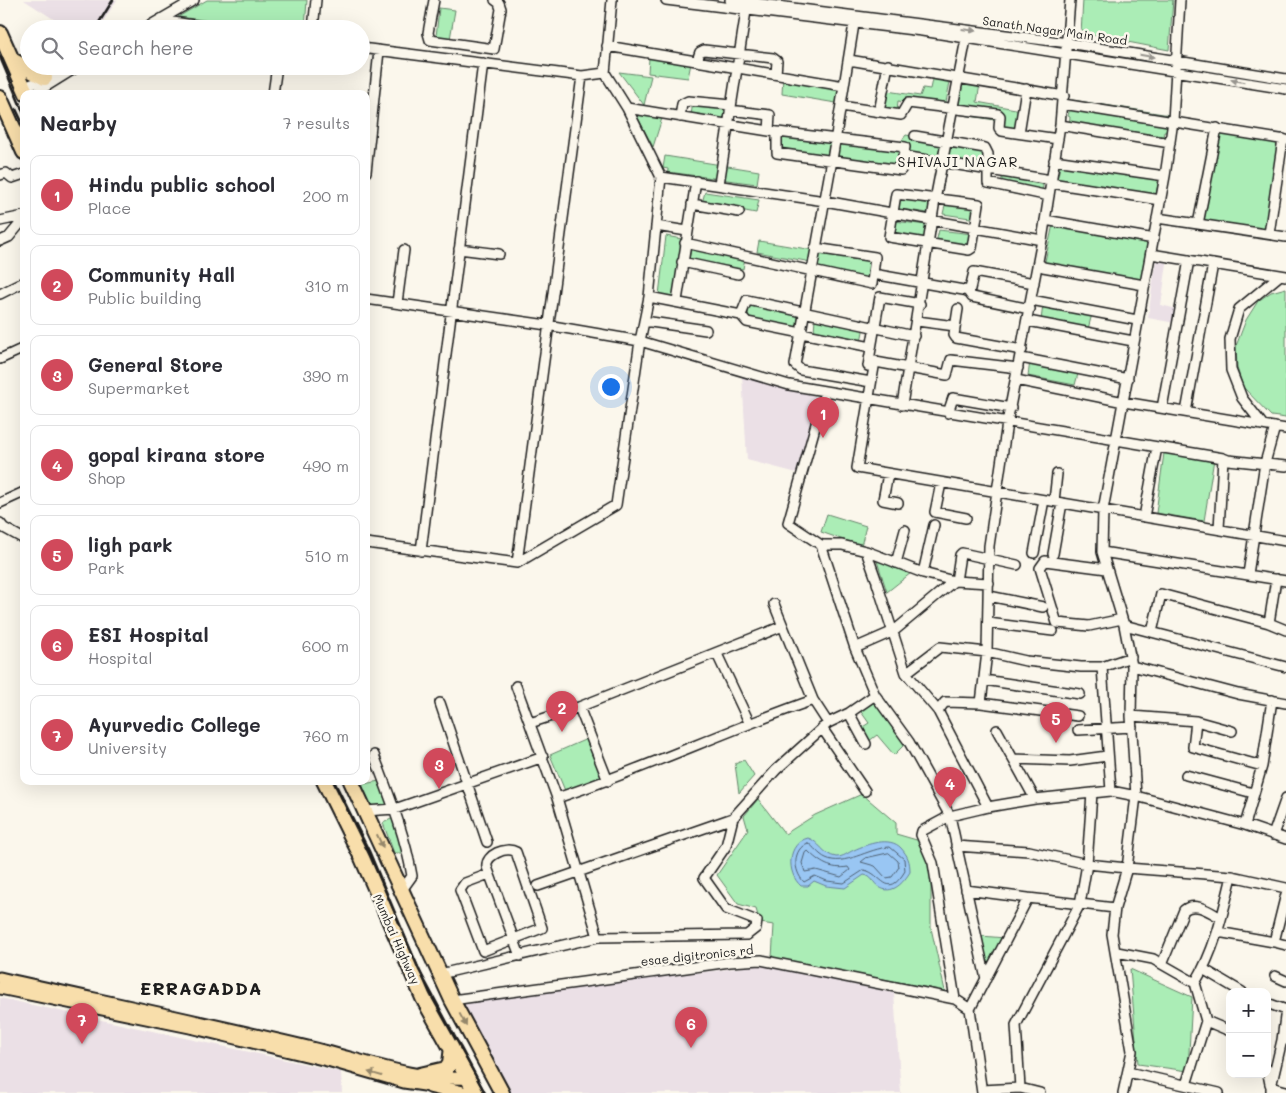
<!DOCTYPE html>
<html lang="en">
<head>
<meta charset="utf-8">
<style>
	:root { --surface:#fff; --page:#f2f2f3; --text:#2b2b33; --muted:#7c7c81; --line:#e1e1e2; --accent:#d1495b }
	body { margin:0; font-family:Mali,sans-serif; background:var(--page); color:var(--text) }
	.controls { position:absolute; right:15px; bottom:15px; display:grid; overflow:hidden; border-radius:10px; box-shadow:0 5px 20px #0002 }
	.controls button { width:45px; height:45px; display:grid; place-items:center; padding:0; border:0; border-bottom:1px solid var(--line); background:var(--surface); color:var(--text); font:25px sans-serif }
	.you { position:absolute; left:610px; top:386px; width:18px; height:18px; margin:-12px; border:4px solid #fff; border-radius:50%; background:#1a73e8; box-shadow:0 0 0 8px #1a73e833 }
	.badge { display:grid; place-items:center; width:32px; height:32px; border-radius:50%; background:var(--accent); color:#fff; font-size:16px; font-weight:700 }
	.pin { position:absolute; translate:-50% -41px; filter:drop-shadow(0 1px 2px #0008) }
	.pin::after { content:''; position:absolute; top:26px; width:18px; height:15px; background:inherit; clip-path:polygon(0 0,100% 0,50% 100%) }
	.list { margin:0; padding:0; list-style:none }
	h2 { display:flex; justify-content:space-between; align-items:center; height:65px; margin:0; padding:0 20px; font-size:21px }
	h2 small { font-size:16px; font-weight:400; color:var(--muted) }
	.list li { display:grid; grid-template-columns:32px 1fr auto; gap:15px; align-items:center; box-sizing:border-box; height:80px; margin:0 10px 10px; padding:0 10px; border:1px solid var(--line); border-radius:10px }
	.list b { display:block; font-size:19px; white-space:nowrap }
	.list p { margin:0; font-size:16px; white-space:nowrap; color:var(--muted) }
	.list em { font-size:16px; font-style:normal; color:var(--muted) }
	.icon { flex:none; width:28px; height:28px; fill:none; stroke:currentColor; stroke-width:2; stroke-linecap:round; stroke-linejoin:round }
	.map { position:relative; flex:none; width:1286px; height:1093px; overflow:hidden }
	.search { position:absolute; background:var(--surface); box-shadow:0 5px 20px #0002; left:20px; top:20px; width:350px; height:55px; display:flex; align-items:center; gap:12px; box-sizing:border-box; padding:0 18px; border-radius:28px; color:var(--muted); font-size:19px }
	.panel { position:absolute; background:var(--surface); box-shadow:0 5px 20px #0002; left:20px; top:90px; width:350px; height:695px; border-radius:10px }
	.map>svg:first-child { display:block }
	.built { fill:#ebe0e6 }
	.green { fill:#abedb6; stroke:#648469 }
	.water { fill:#99c6f3; stroke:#67829d }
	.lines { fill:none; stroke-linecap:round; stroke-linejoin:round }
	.shore { stroke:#4e6072; stroke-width:1 }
	.minor-casing { stroke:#1c1c1c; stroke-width:12 }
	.major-casing { stroke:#1c1c1c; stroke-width:15 }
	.highway-casing { stroke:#1c1c1c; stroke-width:18 }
	.minor { stroke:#fbf7ec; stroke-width:9 }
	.major { stroke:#f8deab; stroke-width:11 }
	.highway { stroke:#f8deab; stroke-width:14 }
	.rail { stroke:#1c1c1c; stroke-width:2.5 }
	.oneway { fill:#97948e }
	.oneway2 { fill:#95876b }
	.labels { text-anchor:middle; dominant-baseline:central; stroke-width:5; stroke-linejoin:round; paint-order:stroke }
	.street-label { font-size:12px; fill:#1c1c1c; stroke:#fbf7ec }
	.neighbourhood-label { font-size:14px; letter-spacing:1px; fill:#1c1c1c; stroke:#fbf7ec }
	.district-label { font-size:18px; font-weight:bold; letter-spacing:1px; fill:#1c1c1c; stroke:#fbf7ec }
</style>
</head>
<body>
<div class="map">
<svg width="1286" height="1093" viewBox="0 0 1286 1093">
	<rect width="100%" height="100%" fill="#fbf7ec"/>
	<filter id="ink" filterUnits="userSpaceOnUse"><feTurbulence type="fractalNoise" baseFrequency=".02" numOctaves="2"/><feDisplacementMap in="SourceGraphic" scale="10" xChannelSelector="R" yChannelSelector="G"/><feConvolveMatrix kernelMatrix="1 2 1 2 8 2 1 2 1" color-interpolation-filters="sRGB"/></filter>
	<g filter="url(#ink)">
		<path class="built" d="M24,0H117L98,29H69Z
			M1156,259L1167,263L1161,305L1177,309L1175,323L1148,318Z
			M742,375L819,397L797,473L747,460Z
			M760,965L894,993L901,1093H505L462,1002Z
			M0,998L341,1072L342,1093H0Z"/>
		<path class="green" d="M207,0H307L305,29H275L178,17Z
			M1083,0H1173L1169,50L1081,33Z
			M439,8L455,10L450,39L436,37Z
			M649,58L691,63L688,78L648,73Z
			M619,72L651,76L644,105Z
			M933,75L951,77L945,107L898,101L897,113L884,114L887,91L920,96L923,88L930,89Z
			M783,77L839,84L836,103L782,94Z
			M962,81L980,84L977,102L1021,110L1018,132L1001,129V121L957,114Z
			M1072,100L1170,115L1167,132H1164L1162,141L1069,126L1070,117L1068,116Z
			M693,102L727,106L724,120L691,115Z
			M635,112L663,115L653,147Z
			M1219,130L1281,141L1268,232L1200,222Z
			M779,133L831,142L826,158L777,152Z
			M906,135L944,142L941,161L905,155L899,144Z
			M837,140L904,148L898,169L834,159Z
			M947,144L985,150L987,168L943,161Z
			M665,156L759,171L757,184L668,172V169L663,168Z
			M1061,163L1159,178L1155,200L1063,186L1064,180L1057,179Z
			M1003,173L1044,179L1041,199L1000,191Z
			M705,192L759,200L756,213L702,203Z
			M897,195L930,199L928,213L894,208Z
			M946,201L979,205L977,219L943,214Z
			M894,221L927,225L925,239L891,234Z
			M1053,224L1151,240L1142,283L1044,266Z
			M939,230L972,234L970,248L936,243Z
			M666,236L682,239L676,298L659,295Z
			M759,241L813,250L811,262L757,252Z
			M691,248L745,257L743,269L689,259Z
			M818,249L870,259L868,279L814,268Z
			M1286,288V418L1271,416L1243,387L1237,368L1236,346L1246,320L1258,301L1271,292Z
			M749,304L799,312L797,327L748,319Z
			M1043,305L1092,314L1088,329L1041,320Z
			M815,318L864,326L861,342L814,332Z
			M1030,361L1079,370L1075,385L1028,376Z
			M1164,453L1214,459L1204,521L1156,513Z
			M827,514L866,526L861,546L821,532Z
			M876,558L911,573L887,592Z
			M872,700L907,742L894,755L877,735L869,741L861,728L869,723L859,709Z
			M589,738L604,777L566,793L550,755Z
			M744,760L754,776L739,793L735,764Z
			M379,781L388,806L367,807L359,785Z
			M862,794L896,823V834L920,841L931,865V928L945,991L772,958L774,925L760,923L756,909L738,904L717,875L748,830L744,816L758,799L785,834L815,815Z
			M393,818L406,853H394L383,823Z
			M981,936L1005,938L989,968Z
			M1130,969L1192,997L1188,1071L1138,1064Z"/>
		<path class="water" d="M808,838C819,841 823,855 836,857C844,857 847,853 854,850C867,844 890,836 901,848C908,856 910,861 910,872C904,882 892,896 879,887C873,883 872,876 864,875L845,888L826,886L814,881L808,886H801C786,873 787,843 808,838Z"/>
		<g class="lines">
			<path class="shore" d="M808,843C814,847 819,855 826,858C844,867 868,848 890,847L904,859L905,871C887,901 882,873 864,870L844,883L827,881L815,876L804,882C793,871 792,849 808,843Z
				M808,851C820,863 831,870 848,867L850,870L841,877L816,870L805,872L802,863L805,853Z
				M889,853L898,861L899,867L892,877L886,878L875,866L861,862L866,858Z"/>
			<defs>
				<path id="minor" d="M434,0L428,33L430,40L494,49L501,9L499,3L495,0
					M666,0L922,31L1286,89
					M730,0L1068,43L1286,79
					M159,20L221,29
					M854,24L832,160L795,365L801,370L871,382
					M144,29L194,0
					M313,29L316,0
					M607,46L844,86
					M361,48L582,76L605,73L627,108L661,177L649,297L640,341L616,505L517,563L366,543
					M849,60L1064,96
					M697,61L700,52L704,50L773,58L777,61L776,74
					M605,73L612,0
					M24,87L67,71
					M34,94L79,66
					M273,94L277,66
					M1063,104L1286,140
					M841,106L901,115L908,103L998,114L1000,116L999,128L1002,131L1058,139
					M627,108L769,131L905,147L901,170L777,153V132
					M730,110L770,115L769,131
					M879,112L888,65
					M680,117L682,104L688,101L731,105
					M1060,125L1170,143
					M1019,133L1026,89
					M915,136L985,148L988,154V183L1049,196
					M903,156L1051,180
					M1054,160L1165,176
					M366,172L379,51
					M0,175L6,173L12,178L24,174
					M661,177L825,201L1042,240
					M1051,183L1161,200
					M719,184L746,11
					M896,194L979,204L972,248L969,250L889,237Z
					M692,204L739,212
					M1157,218L1286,237
					M1045,220L1154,239
					M0,221L24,216
					M1198,224L1217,128
					M656,226L687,231
					M1269,234L1283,139
					M0,241L9,237L24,219
					M685,243L872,284L873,274L969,291
					M815,248L875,257L873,274
					M459,249L499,254
					M1151,254L1286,276
					M682,262L738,274
					M1038,263L1043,267L1144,285
					M0,294L24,282
					M649,297L741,315L747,322L871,347
					M366,299L547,325L640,341L789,385L1223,458L1228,460L1286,466
					M1031,300L1137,320
					M677,301L696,181
					M397,303L404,250
					M958,309L954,335L956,338L1022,350
					M1030,309L972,297L969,293L974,272L1034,283
					M741,315L747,300L914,336
					M644,321L706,330
					M917,321L955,326
					M1028,321L1133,341
					M1021,358L1128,379
					M0,359L24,348
					M870,361L947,375L951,360L1018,368
					M875,361L857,468L1286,541
					M868,366L880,297L920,304
					M1016,380L1124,402L1286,429
					M825,392L788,523L821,545H842L866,551L923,573L954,581L989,583
					M902,405L935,200L966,39
					M1162,408L1189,260
					M1186,412L1213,264
					M948,413L953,398L1011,408
					M1263,425L1242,398L1231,370L1230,339L1239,309L1279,276
					M888,474L883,500L898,503
					M941,483L935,512L966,518
					M1054,501L1057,474
					M0,503L24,492
					M1144,517L1157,447
					M0,523L4,528L24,539
					M1219,529L1223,458
					M821,545L855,648L875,695L909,742L950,816L986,979
					M421,551L483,63
					M866,551L876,579
					M1102,552L1286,581
					M1034,553L1044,500
					M1053,554L1062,503
					M517,563L582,76
					M896,563L905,530
					M1107,569L1045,561L1040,568L1057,623L1089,626L1122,619
					M923,573L934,525
					M1248,574L1265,463L1275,427
					M956,581L960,555L962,553L1017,565
					M877,583L906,673L938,711L988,807
					M989,596L1043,607
					M774,604L813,700L828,723
					M988,623L1053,631
					M1269,623L1276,579
					M1124,625L1286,667
					M1152,632L1161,594L1269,623L1286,630
					M855,648L894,631L954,581
					M717,654L749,722
					M1132,666L1238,694L1286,703
					M1102,667L1111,791
					M906,673L940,647L987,652L1026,661L1081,667H1102L1131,657
					M984,680L1080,694
					M516,686L557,798L598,937
					M440,703L487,842
					M981,703L987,652L989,546L1007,423L1042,240L1060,125L1070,0
					M579,707L608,781
					M938,711L945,702L981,703L1078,716
					M849,713L866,744
					M1131,716L1196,721L1232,731
					M1196,721L1193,747L1262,766
					M530,723L579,707L783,626
					M822,728L865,791
					M997,730L1035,799
					M1078,730L1132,727
					M374,755C389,795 405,834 412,876L402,890
					M1013,759L1070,761L1107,756
					M1186,775L1253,793
					M557,798C644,769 727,730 813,700
					M365,811L395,809L543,757
					M1245,825L1262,766L1272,700
					M1273,835L1286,798
					M956,846L1029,851L1087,864L1127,868L1232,876C1223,913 1215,950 1195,983L1206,1021L1230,1031
					M489,874L465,883L460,890L483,951L542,928L516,852C506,846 485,855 487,867L520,956
					M1232,876L1286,888
					M538,886L733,818L776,770L828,723L849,713L875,695
					M966,890L1028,898
					M1218,932L1274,942L1286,894
					M1274,942L1286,945
					M1117,952L1153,959L1195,983
					M1162,964L1184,910C1196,901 1210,912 1221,918
					M1203,969L1242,992
					M440,974L598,937L747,935L756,928L757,921L726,909L704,878L726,846L733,818
					M1275,976L1286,981
					M955,999L933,863L921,835L922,831L950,816L988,807L1035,799L1111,791L1136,796L1245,825L1286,839
					M452,1000L730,962L761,960L955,999L970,1009
					M1267,1003L1286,1010
					M1282,1040L1286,1009
					M1267,1069L1270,1084
					M1128,1072L1219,1093
					M1186,1085L1206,1021
					M1271,1087L1282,1040H1286
					M1020,1088L1016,1025L1080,904L1087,864L1092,793
					M982,1090L1020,1088L1040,1093
					M982,1093L970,1009L1028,898L1115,908
					M1123,1093L1132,1051L1112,934L1115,908L1127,868L1136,796L1131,716L1132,666L1124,625L1102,552L1103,510L1165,176L1173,121L1180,0
					M1271,1093V1087L1286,1091"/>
				<path id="major" d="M0,978C103,1001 206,1023 308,1047C360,1059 414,1081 468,1078
					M0,988L190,1027L331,1061L404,1082L438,1087"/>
				<path id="highway" d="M0,33L27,94
					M12,60L45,78
					M0,98L24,152
					M324,781L362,858L423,998L476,1093
					M351,781L452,1000L502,1093
					M420,1075L446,1069L450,1063L452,1047
					M431,1086L461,1093"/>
			</defs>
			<use href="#minor" class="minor-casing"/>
			<use href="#major" class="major-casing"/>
			<use href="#highway" class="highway-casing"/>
			<use href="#minor" class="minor"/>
			<use href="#major" class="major"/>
			<use href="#highway" class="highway"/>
			<path class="rail" d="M95,29L113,0
				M0,57L24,114
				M16,109L24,126
				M334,781L369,851L419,970L485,1093"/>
		</g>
		<defs><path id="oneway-solid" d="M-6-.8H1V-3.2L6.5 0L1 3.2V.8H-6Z" transform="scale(1.25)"/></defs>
		<g class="oneway">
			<use href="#oneway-solid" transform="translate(969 30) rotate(7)"/>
			<use href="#oneway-solid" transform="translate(1147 56) rotate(9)"/>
			<use href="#oneway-solid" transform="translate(1238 81) rotate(-170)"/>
		</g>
		<g class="oneway2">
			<use href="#oneway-solid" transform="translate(380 841) rotate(65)"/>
			<use href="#oneway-solid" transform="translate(463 1020) rotate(62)"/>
			<use href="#oneway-solid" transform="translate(375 1074) rotate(-164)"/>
		</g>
	</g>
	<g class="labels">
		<g class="street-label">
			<text transform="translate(1055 30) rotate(8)">Sanath Nagar Main Road</text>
			<text transform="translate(397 939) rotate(66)">Mumbai Highway</text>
			<text transform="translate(697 955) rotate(-6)">esae digitronics rd</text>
		</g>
		<g class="neighbourhood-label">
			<text x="958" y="161">SHIVAJI NAGAR</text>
		</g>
		<g class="district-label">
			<text x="201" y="988">ERRAGADDA</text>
		</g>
	</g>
</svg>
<div class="controls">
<button>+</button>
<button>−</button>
</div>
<div class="you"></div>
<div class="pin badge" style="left:823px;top:438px">1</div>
<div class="pin badge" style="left:562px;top:732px">2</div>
<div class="pin badge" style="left:439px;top:789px">3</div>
<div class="pin badge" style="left:950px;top:808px">4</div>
<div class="pin badge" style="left:1056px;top:743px">5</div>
<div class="pin badge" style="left:691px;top:1048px">6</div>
<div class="pin badge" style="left:82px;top:1044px">7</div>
<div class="search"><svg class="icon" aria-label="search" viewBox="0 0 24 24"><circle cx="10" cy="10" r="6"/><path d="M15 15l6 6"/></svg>Search here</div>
<section class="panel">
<h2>Nearby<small>7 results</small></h2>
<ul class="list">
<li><span class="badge">1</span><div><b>Hindu public school</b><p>Place</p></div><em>200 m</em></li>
<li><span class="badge">2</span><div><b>Community Hall</b><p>Public building</p></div><em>310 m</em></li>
<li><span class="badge">3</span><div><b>General Store</b><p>Supermarket</p></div><em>390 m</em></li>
<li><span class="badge">4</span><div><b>gopal kirana store</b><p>Shop</p></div><em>490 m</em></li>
<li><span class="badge">5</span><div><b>ligh park</b><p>Park</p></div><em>510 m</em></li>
<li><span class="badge">6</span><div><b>ESI Hospital</b><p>Hospital</p></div><em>600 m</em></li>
<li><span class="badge">7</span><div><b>Ayurvedic College</b><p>University</p></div><em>760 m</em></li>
</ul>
</section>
</div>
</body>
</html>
